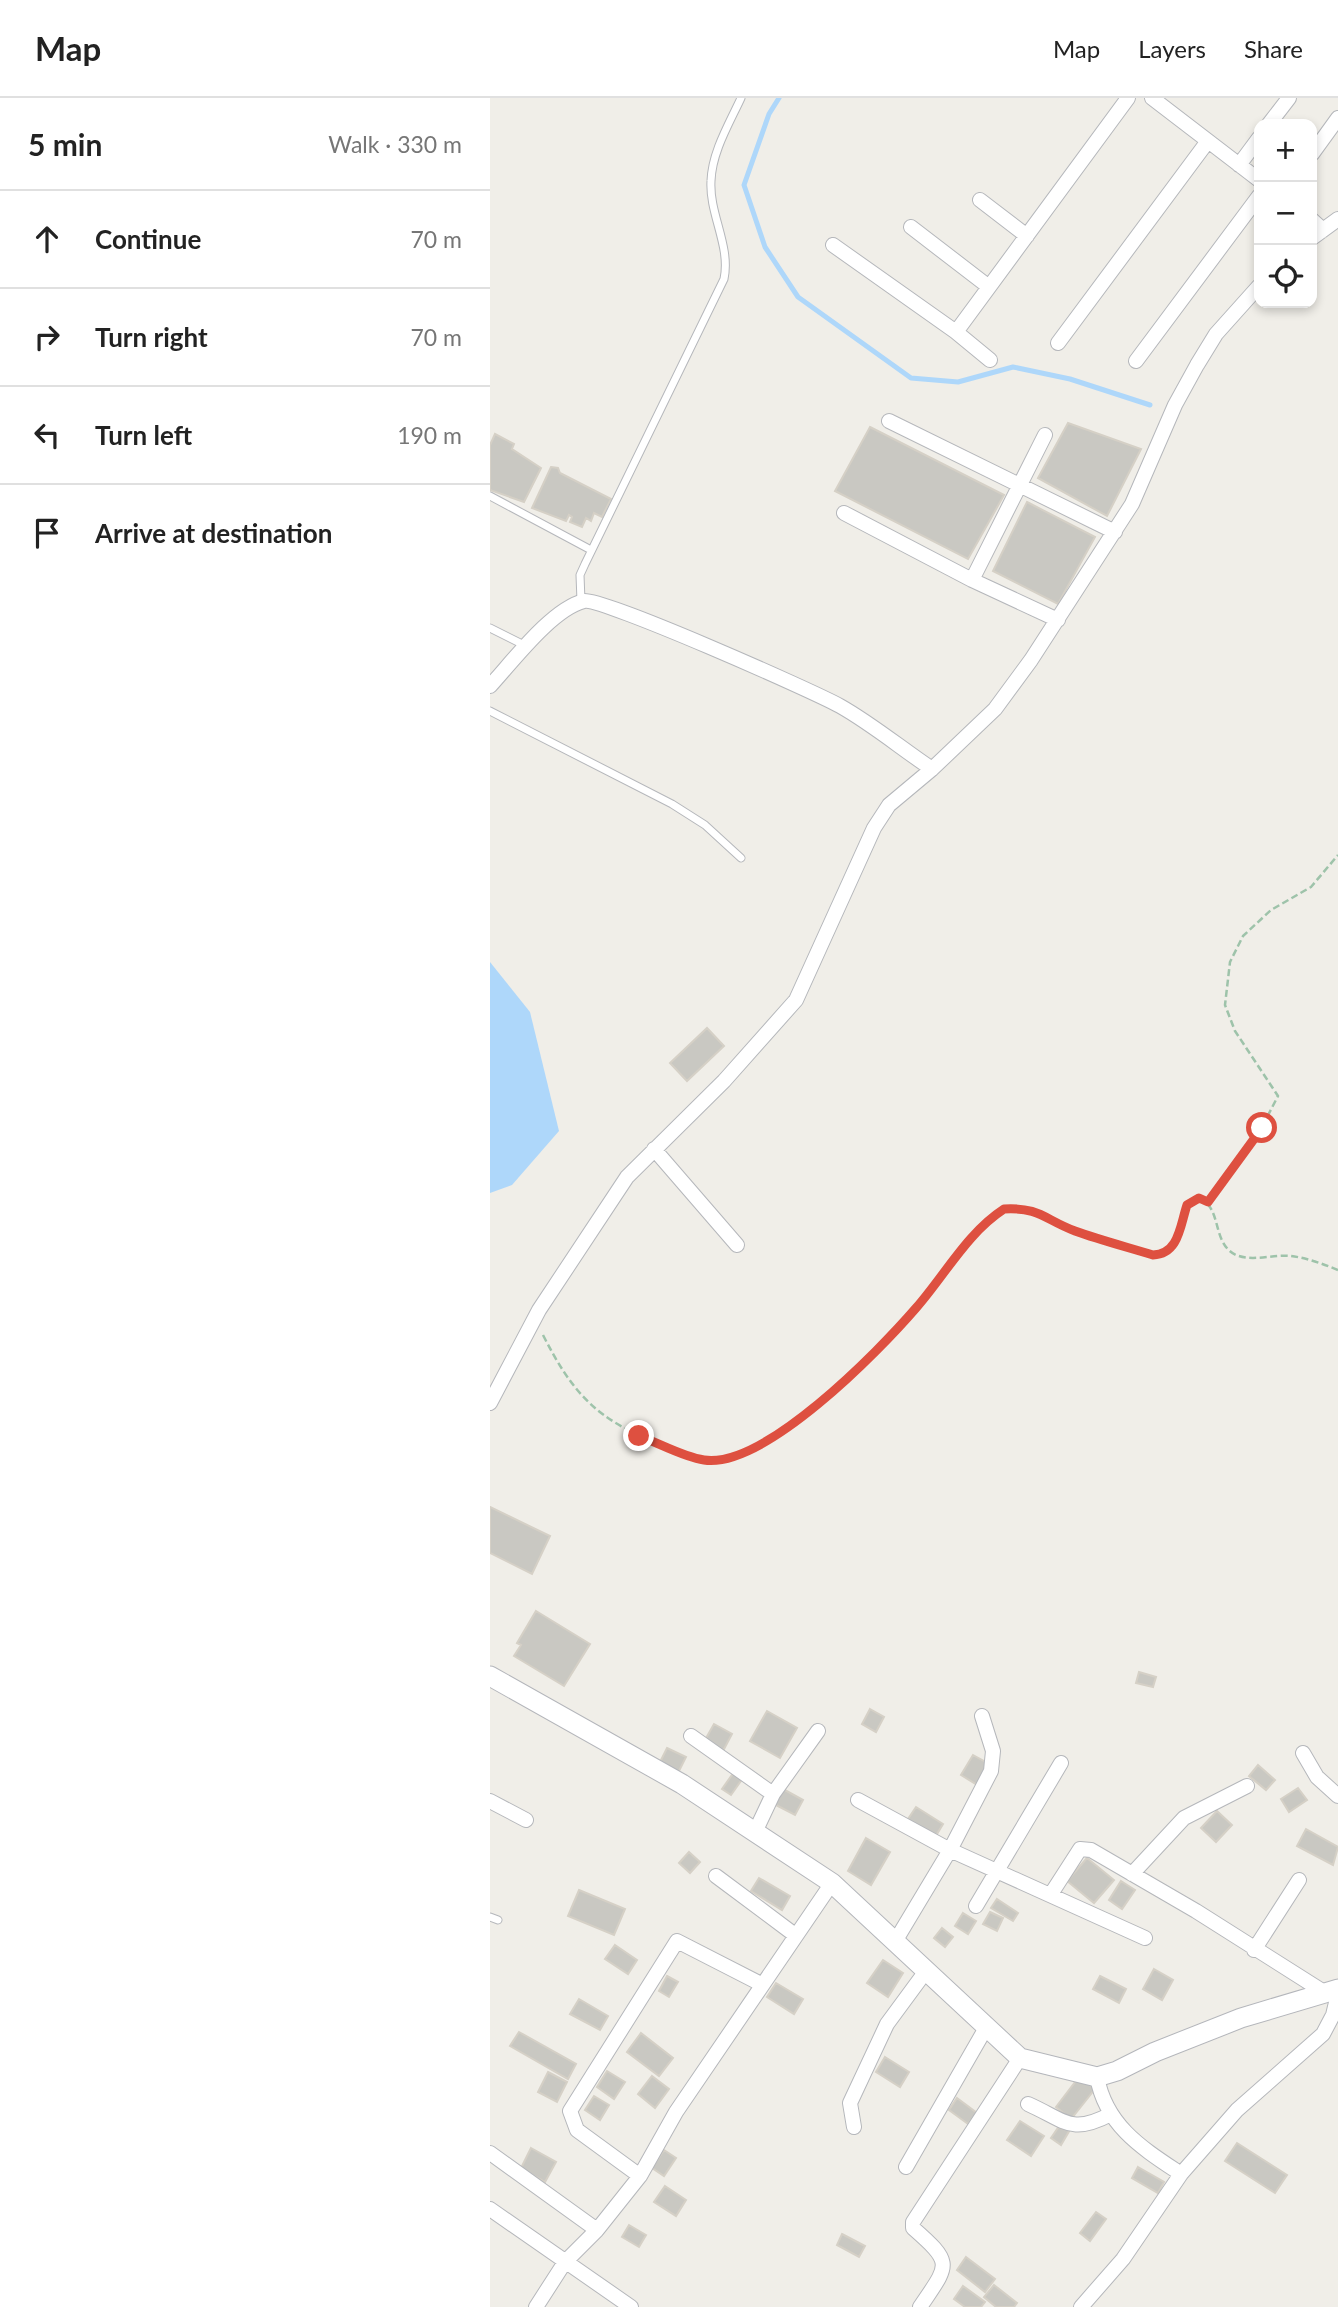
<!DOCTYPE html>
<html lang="en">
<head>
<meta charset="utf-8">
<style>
	:root { --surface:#fff; --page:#f6f6f6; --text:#222; --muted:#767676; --line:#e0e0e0 }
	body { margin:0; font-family:Lato,sans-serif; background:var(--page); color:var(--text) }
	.controls { position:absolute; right:21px; top:21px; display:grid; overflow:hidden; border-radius:14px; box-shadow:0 4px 10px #0003 }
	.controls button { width:63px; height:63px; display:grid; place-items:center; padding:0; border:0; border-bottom:2px solid var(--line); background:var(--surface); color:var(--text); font:35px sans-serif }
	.stop { position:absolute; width:21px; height:21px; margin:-16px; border:5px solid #de5040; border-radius:50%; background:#fff }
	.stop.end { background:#de5040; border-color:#fff; box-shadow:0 2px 7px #0008 }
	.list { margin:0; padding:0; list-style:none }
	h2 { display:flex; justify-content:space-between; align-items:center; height:91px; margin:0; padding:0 28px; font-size:30px }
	h2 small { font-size:23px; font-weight:400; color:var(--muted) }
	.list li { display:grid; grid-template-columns:46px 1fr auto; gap:21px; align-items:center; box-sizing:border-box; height:98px; padding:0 28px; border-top:2px solid var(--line) }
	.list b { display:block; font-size:26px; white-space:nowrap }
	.list em { font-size:23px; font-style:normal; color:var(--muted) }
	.icon { flex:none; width:38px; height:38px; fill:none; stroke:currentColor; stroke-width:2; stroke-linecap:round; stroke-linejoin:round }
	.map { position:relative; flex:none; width:848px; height:2209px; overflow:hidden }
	header { display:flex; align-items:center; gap:42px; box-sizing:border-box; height:98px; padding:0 35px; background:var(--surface); border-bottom:2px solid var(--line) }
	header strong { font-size:33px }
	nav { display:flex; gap:38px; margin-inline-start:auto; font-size:24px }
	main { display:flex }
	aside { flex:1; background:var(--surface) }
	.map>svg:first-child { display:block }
	.water { fill:#aed7fa }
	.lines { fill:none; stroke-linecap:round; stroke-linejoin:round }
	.stream { stroke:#aed7fa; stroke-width:5 }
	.building { fill:#c9c8c2; stroke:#d5d0c6; stroke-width:2 }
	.lane-casing { stroke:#b5b7bb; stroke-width:9 }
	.street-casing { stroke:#b5b7bb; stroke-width:16 }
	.secondary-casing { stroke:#b4b6bb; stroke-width:21 }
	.path { stroke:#9ec3aa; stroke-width:2.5; stroke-dasharray:7 3.5; stroke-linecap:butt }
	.lane { stroke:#fff; stroke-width:7 }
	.street { stroke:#fff; stroke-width:14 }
	.secondary { stroke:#fff; stroke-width:19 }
	.route { stroke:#de5040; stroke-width:9 }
</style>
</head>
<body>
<header>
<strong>Map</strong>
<nav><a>Map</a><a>Layers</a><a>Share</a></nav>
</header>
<main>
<aside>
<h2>5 min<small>Walk · 330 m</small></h2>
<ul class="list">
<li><svg class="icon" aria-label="ahead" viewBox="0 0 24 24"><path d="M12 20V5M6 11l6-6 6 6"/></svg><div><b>Continue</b></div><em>70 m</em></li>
<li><svg class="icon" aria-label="right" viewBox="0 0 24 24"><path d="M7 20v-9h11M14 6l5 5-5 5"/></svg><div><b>Turn right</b></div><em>70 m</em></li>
<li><svg class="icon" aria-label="left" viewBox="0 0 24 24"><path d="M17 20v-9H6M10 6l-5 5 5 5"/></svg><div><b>Turn left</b></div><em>190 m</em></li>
<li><svg class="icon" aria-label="arrive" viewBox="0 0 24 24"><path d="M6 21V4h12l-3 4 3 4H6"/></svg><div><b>Arrive at destination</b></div></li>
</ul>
</aside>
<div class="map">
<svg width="848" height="2209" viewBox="0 0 848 2209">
	<rect width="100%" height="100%" fill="#f0eee8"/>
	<path class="water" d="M0,864L40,914L69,1033L22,1087L0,1095Z"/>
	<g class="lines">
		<path class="stream" d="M289,0L279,16L254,87L275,149L308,199L421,280L468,284L523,269L580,281L660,307"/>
	</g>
	<path class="building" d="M578,325L651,351L617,418L548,380Z
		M380,329L514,397L478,461L345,393Z
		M5,336L24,346L22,351L51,370L34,404L0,392V347Z
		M61,369L68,370L70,375L121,401L112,419L104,415L101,423L96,420L92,429L80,424L82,419L79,417L76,423L42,410Z
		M537,404L605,439L568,506L503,473Z
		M217,930L234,948L197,983L180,965Z
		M0,1409L60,1438L42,1476L0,1455Z
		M46,1513L100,1546L74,1588L24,1558L31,1547L27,1545Z
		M649,1574L666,1579L663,1589L646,1585Z
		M380,1611L394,1619L386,1634L372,1626Z
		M277,1613L307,1630L290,1660L260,1643Z
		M224,1626L242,1636L233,1653L215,1642Z
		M177,1650L196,1659L188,1675L169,1666Z
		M483,1657L501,1667L489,1688L471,1677Z
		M768,1667L785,1682L776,1692L759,1678Z
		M244,1674L253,1680L241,1697L232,1691Z
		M808,1690L817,1702L799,1714L791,1701Z
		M293,1691L313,1702L305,1717L284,1706Z
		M426,1709L453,1726L444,1741L416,1724Z
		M727,1713L742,1727L726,1744L711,1730Z
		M816,1731L848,1749L843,1767L807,1748Z
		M376,1740L400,1754L381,1787L358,1773Z
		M199,1754L210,1764L200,1775L189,1765Z
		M597,1760L624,1782L604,1805L577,1783Z
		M269,1780L300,1798L292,1812L261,1793Z
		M631,1783L645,1792L632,1811L619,1802Z
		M89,1792L135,1811L124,1837L78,1818Z
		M507,1801L528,1815L523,1823L501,1810Z
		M500,1814L513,1820L507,1833L493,1826Z
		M473,1815L486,1823L478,1836L465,1828Z
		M452,1830L463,1839L455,1849L444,1840Z
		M125,1847L147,1862L138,1876L115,1861Z
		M393,1862L413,1875L398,1899L377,1885Z
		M664,1871L683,1882L672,1902L653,1891Z
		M177,1878L188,1884L179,1899L169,1893Z
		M610,1878L636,1891L629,1905L603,1891Z
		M286,1885L313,1901L304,1916L277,1899Z
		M89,1901L118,1918L110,1932L80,1916Z
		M29,1934L86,1966L78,1981L20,1948Z
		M151,1935L183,1960L169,1978L137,1954Z
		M395,1959L419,1974L410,1989L386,1974Z
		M117,1973L135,1984L124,2001L107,1989Z
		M58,1974L77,1984L67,2004L48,1994Z
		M162,1978L179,1991L165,2010L148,1996Z
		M589,1979L605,1991L581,2021L566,2009Z
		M104,1998L119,2007L110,2022L95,2012Z
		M467,2000L487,2015L478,2026L459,2012Z
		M530,2023L554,2038L541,2058L517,2042Z
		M572,2024L581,2030L571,2047L561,2040Z
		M747,2045L797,2077L785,2095L735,2063Z
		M41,2050L66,2064L55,2084L31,2070Z
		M174,2052L186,2060L174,2078L162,2070Z
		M648,2069L674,2084L668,2095L642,2080Z
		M175,2088L196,2102L186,2118L164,2104Z
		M606,2114L616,2121L600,2143L590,2135Z
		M139,2127L156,2137L149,2149L132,2139Z
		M352,2136L375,2148L369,2159L347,2147Z
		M476,2159L505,2181L495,2194L467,2172Z
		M504,2187L527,2205L524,2209H506L494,2199Z
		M473,2188L495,2204L491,2209H475L464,2201Z"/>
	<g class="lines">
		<defs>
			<path id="lane" d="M0,398L101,452
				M91,503L90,477L95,466L234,181C241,148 219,116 221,83C222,54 239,26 251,0
				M0,530L36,548
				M0,613L182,706L215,727L251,760
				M0,1819L8,1822"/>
			<path id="street" d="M662,0L769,82
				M779,26L799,0
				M822,56L848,20
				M749,67L769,40
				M490,102L537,138
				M822,122L833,132
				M421,129L499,189
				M822,140L848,121
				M343,147L466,234L500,262
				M466,234L638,0
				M568,245L718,43
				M646,263L769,98
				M399,323L625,434
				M354,415L482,482L568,522
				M482,482L555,337
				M0,588C23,563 62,511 94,503C111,499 323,593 350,608C382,626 412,651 442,671
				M164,1051L247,1147
				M0,1305L49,1212L137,1079L234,983L306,902L384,730L399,707L442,671L505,611L541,562L642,406L685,307L707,267L726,236L769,188
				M201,1638L283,1696
				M813,1655L827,1679L848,1698
				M368,1702L460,1752L655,1840
				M0,1703L36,1722
				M266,1732L283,1696L328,1633
				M642,1776L694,1720L757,1688
				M226,1778L305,1837
				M561,1796L590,1751L601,1752L706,1813L837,1896
				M486,1808L571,1665
				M406,1842L460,1752L501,1673L503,1653L492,1618
				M764,1852L809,1782
				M607,1979C616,2028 652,2050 691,2076
				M538,2006C576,2023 581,2037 621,2016
				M364,2029L360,2005L397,1926L436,1873
				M0,2055L107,2132
				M416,2069L497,1928
				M150,2078L87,2032L80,2013L187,1843L271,1886
				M0,2111L141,2209
				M46,2209L75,2164L107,2132L150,2078L186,2014L342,1785
				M430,2209C459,2166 464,2166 423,2130V2124L530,1960
				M591,2209L633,2161L691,2076L747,2012L833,1936L843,1917L848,1896"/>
			<path id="secondary" d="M0,1578L192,1686L342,1785L530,1960L607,1979L627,1973L665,1954L751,1920L848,1891"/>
		</defs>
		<use href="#lane" class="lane-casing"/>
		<use href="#street" class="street-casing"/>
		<use href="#secondary" class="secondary-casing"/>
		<path class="path" d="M718,1104L762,1048L788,998L745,933L735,907L740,864L753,838L781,812L821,789L848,757
			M53,1237C83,1296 107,1322 170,1346C192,1354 213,1365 237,1362C291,1353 389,1253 426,1210C455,1177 477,1135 514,1110C550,1109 555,1122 585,1133C610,1142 637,1149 663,1157C689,1156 690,1128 697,1107L709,1100C733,1110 721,1145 746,1157C763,1164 783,1156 801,1158C817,1160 833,1166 848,1172"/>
		<use href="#lane" class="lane"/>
		<use href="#street" class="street"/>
		<use href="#secondary" class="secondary"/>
	</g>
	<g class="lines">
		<path class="route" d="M149,1338C169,1345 193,1359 214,1362C274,1371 388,1254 426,1210C455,1177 477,1135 514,1111C550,1109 555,1122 585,1133C610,1142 637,1149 663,1157C689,1156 690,1128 697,1107L709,1100L718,1104L772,1030"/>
	</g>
</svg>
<div class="controls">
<button>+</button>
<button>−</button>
<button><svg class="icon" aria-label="locate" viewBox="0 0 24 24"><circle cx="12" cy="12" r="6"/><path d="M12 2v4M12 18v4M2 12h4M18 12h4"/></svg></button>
</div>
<div class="stop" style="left:772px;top:1030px"></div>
<div class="stop end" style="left:149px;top:1338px"></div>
</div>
</main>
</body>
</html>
